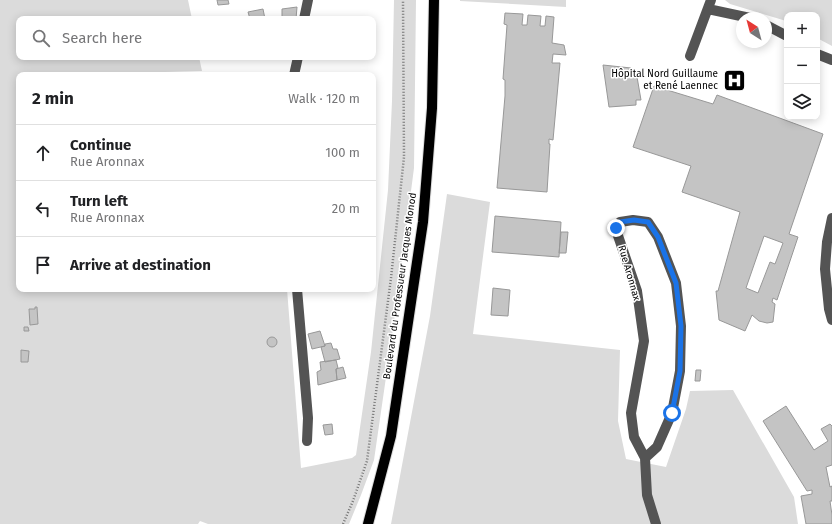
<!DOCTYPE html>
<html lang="en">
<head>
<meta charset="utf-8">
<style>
	:root { --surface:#fff; --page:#f6f6f6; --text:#202124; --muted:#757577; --line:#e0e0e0 }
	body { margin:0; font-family:"Fira Sans",sans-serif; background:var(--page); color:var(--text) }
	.controls { position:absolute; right:12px; top:12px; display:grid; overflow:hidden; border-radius:8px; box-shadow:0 2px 10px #0003 }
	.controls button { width:36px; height:36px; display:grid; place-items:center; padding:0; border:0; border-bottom:1px solid var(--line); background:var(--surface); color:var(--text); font:20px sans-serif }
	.compass { position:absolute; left:736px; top:12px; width:36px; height:36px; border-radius:50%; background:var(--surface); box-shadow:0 2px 10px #0003; rotate:324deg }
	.stop { position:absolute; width:12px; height:12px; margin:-9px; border:3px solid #1a73e8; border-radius:50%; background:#fff }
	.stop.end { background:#1a73e8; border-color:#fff; box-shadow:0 1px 4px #0008 }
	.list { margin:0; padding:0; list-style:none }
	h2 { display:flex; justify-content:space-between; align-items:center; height:52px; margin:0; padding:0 16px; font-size:17px }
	h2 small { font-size:13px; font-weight:400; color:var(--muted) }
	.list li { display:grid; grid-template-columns:26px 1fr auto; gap:12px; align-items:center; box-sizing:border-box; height:56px; padding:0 16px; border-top:1px solid var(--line) }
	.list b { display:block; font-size:15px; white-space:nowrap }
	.list p { margin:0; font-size:13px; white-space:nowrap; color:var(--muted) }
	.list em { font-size:13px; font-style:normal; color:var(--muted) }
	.icon { flex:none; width:22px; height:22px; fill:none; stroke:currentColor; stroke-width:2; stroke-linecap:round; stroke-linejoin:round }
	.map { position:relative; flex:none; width:832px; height:524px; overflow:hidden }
	.search { position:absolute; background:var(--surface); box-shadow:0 2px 10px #0003; left:16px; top:16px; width:360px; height:44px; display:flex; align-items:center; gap:10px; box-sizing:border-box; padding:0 14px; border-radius:8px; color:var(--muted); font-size:15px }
	.panel { position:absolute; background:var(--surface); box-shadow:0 2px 10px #0003; left:16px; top:72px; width:360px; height:220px; border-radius:8px }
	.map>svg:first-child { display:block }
	.green { fill:#dbdbdb }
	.building { fill:#c4c4c4; stroke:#989898; fill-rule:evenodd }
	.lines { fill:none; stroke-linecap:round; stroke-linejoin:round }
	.major-casing { stroke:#dbdbdb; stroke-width:12 }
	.path { stroke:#767676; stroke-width:2.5; stroke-dasharray:1 2; stroke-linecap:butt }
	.minor { stroke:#545454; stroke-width:10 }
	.major { stroke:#000; stroke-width:10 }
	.route { stroke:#1a73e8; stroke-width:5 }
	.labels { text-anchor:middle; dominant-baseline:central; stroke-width:3; stroke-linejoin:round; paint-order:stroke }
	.poi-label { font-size:10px; fill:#000; stroke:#fff; text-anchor:end }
	.street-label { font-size:10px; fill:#000; stroke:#fff }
</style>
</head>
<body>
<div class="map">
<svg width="832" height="524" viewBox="0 0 832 524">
	<rect width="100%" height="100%" fill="#fff"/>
	<path class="green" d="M0,0H188L192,19H19V57H199L202,71L127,73V75H19V289H287L301,468L352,458L356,455L371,352L388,190L392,101L394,0H416L414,168L394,322L374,460L361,495L349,524H208L200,521L198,524H0Z
		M460,0H566V7L460,1Z
		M725,0H832V46L817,38V15H787V22L783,20L730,4Z
		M447,194L490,202L473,334L620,350L618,421L626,459L666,467L686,409L690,391L733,390L794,497L798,524H391L430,316Z"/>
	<path class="building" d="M217,0H228L229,4L218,5Z
		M297,7L296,19H282V9Z
		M263,9L265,19H250L248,12Z
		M505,13L523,14L522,25H527L528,15L541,16L540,26H545L546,16L554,17L552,43L564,45L566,55L553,54L552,63H560L553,140L549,139V144H550L547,192L497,188L505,96V80L503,79L507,25L504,24Z
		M603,65L631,68L632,71H636L641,100H636V105L609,107Z
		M276,73V75H258L261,74Z
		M654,86L713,104L717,95L823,134L789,234L798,237L777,300L773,298L772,302L775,304L773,322L767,323L759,321L752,315L745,331L719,320L716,291H718L740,212L682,192L691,166L633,147ZM764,236L783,243L775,264L770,262L758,293L746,288Z
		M495,216L561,222L559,257L492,252Z
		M561,232H568L566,253H559Z
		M493,288L510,290L508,316L491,315Z
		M35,307H37L38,324L30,325L29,309H35Z
		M24,327H28L29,331H24Z
		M320,331L325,346L312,349L308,334Z
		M267 342a5 5 0 1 1 10 0a5 5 0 1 1-10 0Z
		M331,343L333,349H337L340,359L325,362L321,347L325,346V344Z
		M21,350L29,351L28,362H21Z
		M336,360L338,368L336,369L337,380L318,385L317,372L321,370L320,362Z
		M343,367L346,378L337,380L336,369Z
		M696,370H701L700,381H695Z
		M786,406L814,450L828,441L821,429L830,424L832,426V465L826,467L830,487L832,486V501H830L832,515V524H806L801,496L812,494V490L807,491L763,421Z
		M332,424L333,434L325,435L323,425Z"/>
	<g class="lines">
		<defs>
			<path id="major" d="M368,524L391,436L423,222L432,108L434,0"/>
		</defs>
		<use href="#major" class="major-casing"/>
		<path class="path" d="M343,524L353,501L367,461L391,278L404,157L403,0"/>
		<path class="minor" d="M708,9L750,18
			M304,19L308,0
			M766,25L787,36
			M817,54L832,60
			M690,56L711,0
			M294,75L298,57
			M832,218L827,242L825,269L829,309L832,320
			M297,289L308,418L307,441
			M645,458L657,447L672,413L680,371L681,326L676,283L658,237L648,222L633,220L620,222L615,227L637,291L644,341L631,413L634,437L645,458L647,495L656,524"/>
		<use href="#major" class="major"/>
	</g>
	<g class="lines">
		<path class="route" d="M616,228L620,222L634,220L648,222L658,237L676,283L681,326L680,371L672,413"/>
	</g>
	<defs>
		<symbol id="hospital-square" viewBox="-11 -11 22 22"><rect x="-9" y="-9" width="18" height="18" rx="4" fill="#000" stroke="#fff"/><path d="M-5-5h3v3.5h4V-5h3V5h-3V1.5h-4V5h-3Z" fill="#fff"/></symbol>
	</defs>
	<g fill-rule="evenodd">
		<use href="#hospital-square" x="722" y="68" width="25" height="25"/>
	</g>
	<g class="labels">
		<g class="poi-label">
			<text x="718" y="74">Hôpital Nord Guillaume<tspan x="718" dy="12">et René Laennec</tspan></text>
		</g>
		<g class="street-label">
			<text transform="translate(629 273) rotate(74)">Rue Aronnax</text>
			<text transform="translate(400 286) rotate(-82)">Boulevard du Professueur Jacques Monod</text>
		</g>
	</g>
</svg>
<div class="controls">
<button>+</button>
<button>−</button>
<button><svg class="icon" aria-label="layers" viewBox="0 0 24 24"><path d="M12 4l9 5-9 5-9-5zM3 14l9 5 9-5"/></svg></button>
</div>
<svg class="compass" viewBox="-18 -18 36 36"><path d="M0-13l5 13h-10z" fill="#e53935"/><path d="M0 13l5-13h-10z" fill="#757577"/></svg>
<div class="stop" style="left:672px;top:413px"></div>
<div class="stop end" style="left:616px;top:228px"></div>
<div class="search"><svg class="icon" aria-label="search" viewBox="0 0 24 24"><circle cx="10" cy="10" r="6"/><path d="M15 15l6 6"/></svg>Search here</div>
<section class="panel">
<h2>2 min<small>Walk · 120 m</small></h2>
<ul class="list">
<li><svg class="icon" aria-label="ahead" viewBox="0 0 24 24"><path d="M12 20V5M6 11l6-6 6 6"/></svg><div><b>Continue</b><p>Rue Aronnax</p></div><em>100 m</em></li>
<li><svg class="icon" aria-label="left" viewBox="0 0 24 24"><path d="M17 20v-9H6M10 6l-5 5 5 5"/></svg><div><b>Turn left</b><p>Rue Aronnax</p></div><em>20 m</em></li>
<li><svg class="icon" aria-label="arrive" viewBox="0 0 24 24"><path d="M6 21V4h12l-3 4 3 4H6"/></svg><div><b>Arrive at destination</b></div></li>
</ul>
</section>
</div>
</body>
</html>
